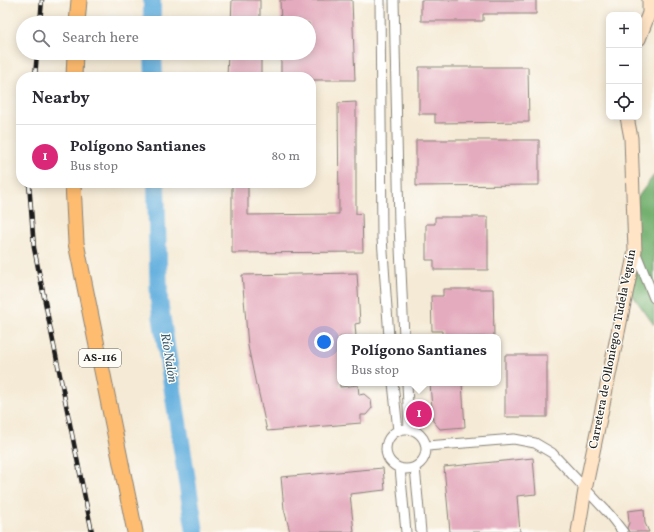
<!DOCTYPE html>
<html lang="en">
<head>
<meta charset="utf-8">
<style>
	:root { --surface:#fff; --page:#f7f7f7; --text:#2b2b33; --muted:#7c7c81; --line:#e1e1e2; --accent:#db2777 }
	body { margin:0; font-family:Vollkorn,serif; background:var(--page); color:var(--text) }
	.controls { position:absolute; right:12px; top:12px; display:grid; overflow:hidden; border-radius:8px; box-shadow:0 2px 10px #0003 }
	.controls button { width:36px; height:36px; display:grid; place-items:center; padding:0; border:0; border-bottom:1px solid var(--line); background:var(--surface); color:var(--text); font:20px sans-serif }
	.you { position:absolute; left:324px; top:342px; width:14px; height:14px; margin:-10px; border:3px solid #fff; border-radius:50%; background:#1a73e8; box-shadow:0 0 0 6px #1a73e833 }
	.badge { display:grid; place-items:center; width:26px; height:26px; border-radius:50%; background:var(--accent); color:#fff; font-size:13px; font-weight:700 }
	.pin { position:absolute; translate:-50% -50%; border:2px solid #fff; box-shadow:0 1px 4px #0006 }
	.popup { position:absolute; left:337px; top:334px; width:164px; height:52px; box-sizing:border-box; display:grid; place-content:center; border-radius:8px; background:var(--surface); filter:drop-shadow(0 1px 3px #0005); font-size:13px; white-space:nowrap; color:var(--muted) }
	.popup b { font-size:15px; color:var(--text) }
	.popup::after { content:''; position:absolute; left:50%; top:100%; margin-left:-8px; border:8px solid transparent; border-top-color:var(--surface) }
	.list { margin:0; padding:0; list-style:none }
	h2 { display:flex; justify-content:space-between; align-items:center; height:52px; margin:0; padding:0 16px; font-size:17px }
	h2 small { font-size:13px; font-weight:400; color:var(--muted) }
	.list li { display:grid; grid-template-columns:26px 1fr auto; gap:12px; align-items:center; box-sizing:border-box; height:64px; padding:0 16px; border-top:1px solid var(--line) }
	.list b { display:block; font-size:15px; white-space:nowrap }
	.list p { margin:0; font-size:13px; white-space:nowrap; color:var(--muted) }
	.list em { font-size:13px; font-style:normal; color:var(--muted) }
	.icon { flex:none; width:22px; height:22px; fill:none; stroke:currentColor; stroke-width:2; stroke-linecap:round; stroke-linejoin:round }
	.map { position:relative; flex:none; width:654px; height:532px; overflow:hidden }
	.search { position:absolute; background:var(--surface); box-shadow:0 2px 10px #0003; left:16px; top:16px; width:300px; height:44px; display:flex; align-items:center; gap:10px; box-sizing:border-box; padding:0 14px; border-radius:22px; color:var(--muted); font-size:15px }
	.panel { position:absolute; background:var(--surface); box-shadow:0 2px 10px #0003; left:16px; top:72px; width:300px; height:116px; border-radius:16px }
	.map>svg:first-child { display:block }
	.forest { fill:#75b06f; stroke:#486646 }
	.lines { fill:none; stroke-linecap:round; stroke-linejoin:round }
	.river { stroke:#66b1df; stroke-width:18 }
	.building { fill:#e4abbe }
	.street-casing { stroke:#888378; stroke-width:11 }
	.secondary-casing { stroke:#888378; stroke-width:15 }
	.primary-casing { stroke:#888378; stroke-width:17 }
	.street { stroke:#fff; stroke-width:9 }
	.secondary { stroke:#ffe4c6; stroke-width:13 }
	.primary { stroke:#febc70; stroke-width:15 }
	.rail-casing { stroke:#1c1c1c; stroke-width:4.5 }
	.rail { stroke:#fdfcf7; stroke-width:3; stroke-dasharray:9; stroke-linecap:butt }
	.labels { text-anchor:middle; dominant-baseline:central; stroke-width:3; stroke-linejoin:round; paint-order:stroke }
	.shield { fill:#fdfcf7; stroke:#605f5e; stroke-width:1 }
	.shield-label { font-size:11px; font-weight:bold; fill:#1c1c1c }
	.street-label { font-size:12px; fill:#1c1c1c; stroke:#fdfcf7 }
	.water-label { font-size:13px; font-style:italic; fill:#3d5f74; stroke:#fdfcf7 }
</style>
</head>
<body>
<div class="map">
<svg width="654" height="532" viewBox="0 0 654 532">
	<rect width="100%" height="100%" fill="#fdfcf7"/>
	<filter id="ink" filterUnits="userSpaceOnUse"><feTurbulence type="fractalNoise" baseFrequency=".025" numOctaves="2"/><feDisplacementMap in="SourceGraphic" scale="8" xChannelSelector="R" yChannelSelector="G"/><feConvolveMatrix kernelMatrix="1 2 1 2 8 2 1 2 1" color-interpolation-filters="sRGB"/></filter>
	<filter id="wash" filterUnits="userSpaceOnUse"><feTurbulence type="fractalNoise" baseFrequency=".012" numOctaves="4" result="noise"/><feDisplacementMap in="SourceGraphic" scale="16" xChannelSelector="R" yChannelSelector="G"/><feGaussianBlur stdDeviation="0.9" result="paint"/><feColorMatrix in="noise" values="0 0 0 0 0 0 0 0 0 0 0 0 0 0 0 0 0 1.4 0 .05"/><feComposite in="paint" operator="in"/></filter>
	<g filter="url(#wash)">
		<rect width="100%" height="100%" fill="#f5ead5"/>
		<path class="forest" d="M654,175V325L624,283L635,201Z"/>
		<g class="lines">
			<path class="river" d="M152,0V23
				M153,53L154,77
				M156,183L159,301L195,532"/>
		</g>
		<g id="blocks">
			<path class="building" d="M232,0H260V23H231Z
				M280,0H352L355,80H311V77H281V53H309V23H281Z
				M421,0H536V14H483V21H421Z
				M228,53H261V77H227Z
				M419,67H528L529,122L435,123V114H419Z
				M356,102V214L362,213L363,252L232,253V183H248V215L339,214L338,103Z
				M416,140H539V185L416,186Z
				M435,217H488V270H434V260H426V224H435Z
				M357,273L360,323L355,324L356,337H340V387L358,385L359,395L364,394L371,400L372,408L366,415H361V423L267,431L257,385H256L248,346L242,275Z
				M443,289H493L494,337H442V331H432L431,296H443Z
				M505,355H547V417H505Z
				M430,383H462L465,427L440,429L433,421Z
				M533,458L536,494L517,496L520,532H450L444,467Z
				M383,468L385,490L350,494L354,532H290L284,509L281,477Z
				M644,509L645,523L649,532H629L627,528L629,523L628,511Z"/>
		</g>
	</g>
	<g filter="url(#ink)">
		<use href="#blocks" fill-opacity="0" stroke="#888378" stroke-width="1"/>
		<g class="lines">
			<defs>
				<path id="street" d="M380,0L382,238L389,337
					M394,0L399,225L404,337
					M635,251L654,298
					M393,383L398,431
					M407,383L409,428
					M386 449a20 20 0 1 1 40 0a20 20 0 1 1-40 0Z
					M427,446L514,439L535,443L552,453L609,514L623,532
					M415,467L421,532
					M400,468L406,532"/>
				<path id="secondary" d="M639,39L649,13V0
					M578,532L585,490L635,251L631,138L627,117"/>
				<path id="primary" d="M77,23L79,0
					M74,77L75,53
					M73,183L76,243L135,532"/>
			</defs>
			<use href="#street" class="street-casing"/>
			<use href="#secondary" class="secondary-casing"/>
			<use href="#primary" class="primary-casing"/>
			<use href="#street" class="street"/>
			<use href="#secondary" class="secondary"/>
			<use href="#primary" class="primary"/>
			<defs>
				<path id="rail" d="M40,23L42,0
					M35,77L37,53
					M29,183L34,248L92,532"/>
			</defs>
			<use href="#rail" class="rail-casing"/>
			<use href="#rail" class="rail"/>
		</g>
	</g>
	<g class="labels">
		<rect class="shield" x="79" y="349" width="42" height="18" rx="3"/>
		<g class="shield-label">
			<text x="100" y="358">AS-116</text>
		</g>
		<g class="street-label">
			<text transform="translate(613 349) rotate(-79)">Carretera de Olloniego a Tudela Veguín</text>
		</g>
		<g class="water-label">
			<text transform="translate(168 358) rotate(81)">Río Nalón</text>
		</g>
	</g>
</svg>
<div class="controls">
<button>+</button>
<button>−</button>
<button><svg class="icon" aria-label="locate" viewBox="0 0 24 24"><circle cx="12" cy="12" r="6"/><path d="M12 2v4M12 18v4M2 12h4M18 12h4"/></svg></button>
</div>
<div class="you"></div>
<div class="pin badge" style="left:419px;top:414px">1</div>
<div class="popup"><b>Polígono Santianes</b>Bus stop</div>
<div class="search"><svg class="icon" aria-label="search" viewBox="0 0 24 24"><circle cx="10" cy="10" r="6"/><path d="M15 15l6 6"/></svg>Search here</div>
<section class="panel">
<h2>Nearby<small></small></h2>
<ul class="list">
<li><span class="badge">1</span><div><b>Polígono Santianes</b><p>Bus stop</p></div><em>80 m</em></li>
</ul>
</section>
</div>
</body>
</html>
